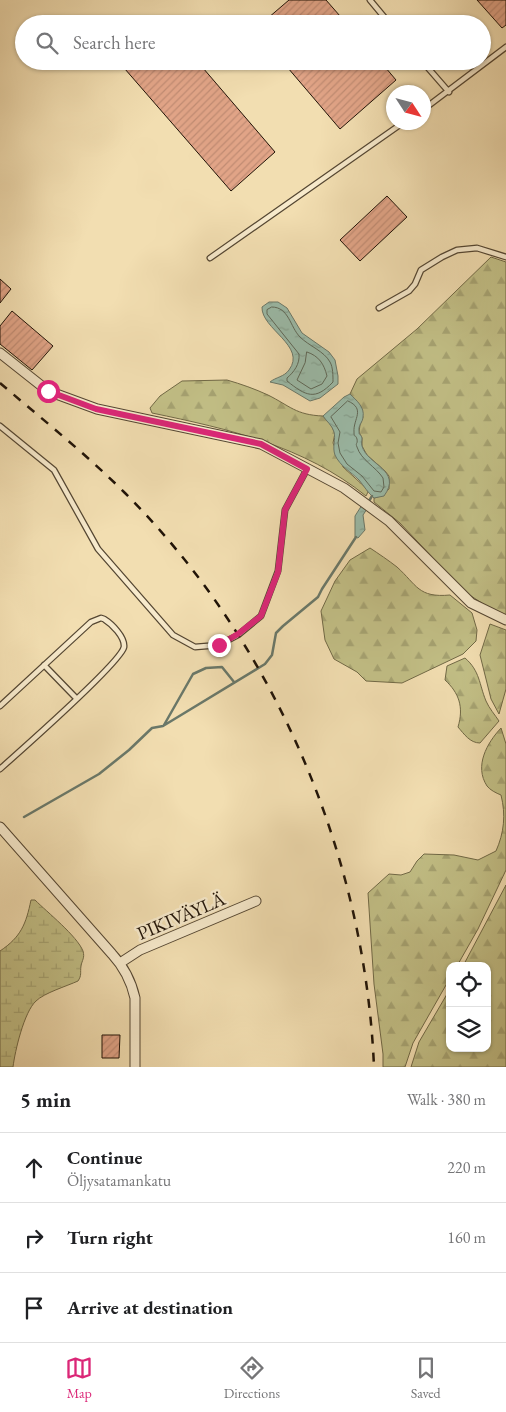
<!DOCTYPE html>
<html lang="en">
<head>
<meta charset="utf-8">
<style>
	:root { --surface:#fff; --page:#f2f2f2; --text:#202124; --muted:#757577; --line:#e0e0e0; --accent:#db2777 }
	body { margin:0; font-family:"EB Garamond",serif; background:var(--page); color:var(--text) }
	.controls { position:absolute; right:15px; bottom:15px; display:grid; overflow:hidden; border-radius:10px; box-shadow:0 1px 4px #0004 }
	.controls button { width:45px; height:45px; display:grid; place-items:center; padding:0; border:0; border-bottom:1px solid var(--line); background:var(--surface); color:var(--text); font:25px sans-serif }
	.compass { position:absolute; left:386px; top:85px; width:45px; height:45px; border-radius:50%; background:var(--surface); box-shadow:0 1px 4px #0004; rotate:126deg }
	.stop { position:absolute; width:15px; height:15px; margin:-11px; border:4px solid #db2777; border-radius:50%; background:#fff }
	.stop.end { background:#db2777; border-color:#fff; box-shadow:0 1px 5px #0008 }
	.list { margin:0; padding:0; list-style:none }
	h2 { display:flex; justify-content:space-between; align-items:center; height:65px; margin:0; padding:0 20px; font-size:21px }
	h2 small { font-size:16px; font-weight:400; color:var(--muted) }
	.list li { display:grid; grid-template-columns:32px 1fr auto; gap:15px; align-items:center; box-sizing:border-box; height:70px; padding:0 20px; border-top:1px solid var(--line) }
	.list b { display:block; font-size:19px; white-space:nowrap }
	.list p { margin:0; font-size:16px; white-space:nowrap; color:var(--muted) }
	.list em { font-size:16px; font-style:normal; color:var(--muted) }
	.icon { flex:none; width:28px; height:28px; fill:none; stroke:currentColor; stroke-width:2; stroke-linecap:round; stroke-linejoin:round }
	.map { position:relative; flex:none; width:506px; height:1067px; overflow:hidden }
	.search { position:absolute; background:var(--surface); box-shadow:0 1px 4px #0004; left:15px; right:15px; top:15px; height:55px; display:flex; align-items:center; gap:12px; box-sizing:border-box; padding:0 18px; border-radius:28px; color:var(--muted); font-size:19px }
	.sheet { height:275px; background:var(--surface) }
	nav { display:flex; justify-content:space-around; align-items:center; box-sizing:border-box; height:70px; border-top:1px solid var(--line); background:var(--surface); font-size:14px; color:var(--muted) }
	nav a { display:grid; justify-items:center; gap:2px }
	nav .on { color:var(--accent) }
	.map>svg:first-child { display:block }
	.forest { fill:url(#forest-firs); stroke:#716946 }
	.wetland { fill:url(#wetland-marsh); stroke:#716946 }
	.water { fill:url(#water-ripples); stroke:#6a7869 }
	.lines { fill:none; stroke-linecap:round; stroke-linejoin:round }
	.shore { stroke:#5e6858; stroke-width:1 }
	.stream { stroke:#6a7869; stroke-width:2.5 }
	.building { fill:url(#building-hatch); stroke:#201307 }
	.lane-casing { stroke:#544632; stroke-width:7 }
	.street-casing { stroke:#544632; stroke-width:11 }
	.lane { stroke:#f7eacc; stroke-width:4.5 }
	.street { stroke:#f7eacc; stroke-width:9 }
	.rail { stroke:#201307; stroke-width:2.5; stroke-dasharray:9 9; stroke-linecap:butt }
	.route { stroke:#db2777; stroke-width:6 }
	.labels { text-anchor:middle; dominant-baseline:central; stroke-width:5; stroke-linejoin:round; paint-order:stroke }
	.street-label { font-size:19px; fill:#201307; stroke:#f7eacc }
</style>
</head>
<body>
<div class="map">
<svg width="506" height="1067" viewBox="0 0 506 1067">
	<defs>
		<pattern id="forest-firs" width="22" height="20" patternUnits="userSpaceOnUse" patternTransform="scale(1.25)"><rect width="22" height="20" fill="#c2bf86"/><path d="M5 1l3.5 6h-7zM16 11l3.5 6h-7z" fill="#a6a372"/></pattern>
		<pattern id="wetland-marsh" width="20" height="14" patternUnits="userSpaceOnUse" patternTransform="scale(1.25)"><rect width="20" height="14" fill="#c2bf86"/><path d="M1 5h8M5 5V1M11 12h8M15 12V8" fill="none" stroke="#a6a372"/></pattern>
		<pattern id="water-ripples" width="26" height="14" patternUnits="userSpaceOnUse" patternTransform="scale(1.25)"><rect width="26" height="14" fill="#9bbcaa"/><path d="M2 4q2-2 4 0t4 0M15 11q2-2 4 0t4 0" fill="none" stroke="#85a191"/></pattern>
		<pattern id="building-hatch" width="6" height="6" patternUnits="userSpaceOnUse" patternTransform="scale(1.25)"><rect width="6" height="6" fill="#e1a487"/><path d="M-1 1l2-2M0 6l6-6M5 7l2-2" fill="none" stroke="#c18c73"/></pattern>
	</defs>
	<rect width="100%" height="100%" fill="#f2deb1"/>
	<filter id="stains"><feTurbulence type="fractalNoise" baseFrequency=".004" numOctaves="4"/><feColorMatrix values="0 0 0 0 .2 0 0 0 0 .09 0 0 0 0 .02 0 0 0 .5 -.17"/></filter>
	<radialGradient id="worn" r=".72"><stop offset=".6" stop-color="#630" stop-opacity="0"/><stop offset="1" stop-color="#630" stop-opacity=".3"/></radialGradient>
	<path class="forest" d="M491,257L506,262V617L500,615L465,592L400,523L374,502V498L378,497L389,489V476L385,471L367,455L362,446V438L359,432L360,425L363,417L356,400L350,394L357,379L417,329Z
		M227,380C241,384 255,389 268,395C290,406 296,415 323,416L331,425L335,433L333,443L343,467L366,488L368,492L366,496C304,446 229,429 152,413L150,408L160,396L182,381Z
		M370,548C379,554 388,560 397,567C417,585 418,598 450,595L472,613L477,630L476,641L463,654L402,683L366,681L357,672L334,659L325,640L321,611L335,581L350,560Z
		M490,624L506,630V689L499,714L491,699L480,655Z
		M465,658C480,671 479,684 486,701C489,708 495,715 499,721L480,743C470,743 464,734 458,727C464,707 459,693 445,680L447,666Z
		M501,728L506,744V870L478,929L457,966H450V978L413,1043L405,1067H383V1054L374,984L368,893L389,874L401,875L410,872L417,861L424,854L454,855L478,860L496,851C504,833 506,815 501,795C496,793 490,790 487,786C474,766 487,743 501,728Z
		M506,885V1067H411L419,1042L450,989V1048H487V966H463Z"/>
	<path class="wetland" d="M31,900H35C47,912 77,936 83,951C85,958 82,960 81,966C80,973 82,975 78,981C67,986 44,993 36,1001C24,1012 15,1051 13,1067H0V951C21,937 26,924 31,900Z"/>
	<path class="water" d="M269,302H278L287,308L302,333L329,352L335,360L338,376V384L320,398L310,401L283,385L270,382C276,377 284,377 289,370C307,346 261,329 262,307Z
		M350,394C356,400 365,407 363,417C363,422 358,425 359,431C359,437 360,432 362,438C362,441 361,443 362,446C367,465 403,470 384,496L374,498C368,493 364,486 359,480C351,472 340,466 335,455C332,447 336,439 334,432C332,425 327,422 323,416L344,397Z
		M362,505L367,509L363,515L365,530L358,538L355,537V516Z"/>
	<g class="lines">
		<path class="shore" d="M272,307C289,307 290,327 300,337C309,346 324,351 330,362C333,367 333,376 333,382C315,401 306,396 287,381V378C294,372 300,364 299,354L267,314V310Z
			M307,352C319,356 324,364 327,376L322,384L311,389L297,380L305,363Z
			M348,401C366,409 353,419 354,432C354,439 355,433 357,439C358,445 355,442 357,447C361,460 376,467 383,478L384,487L381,492L374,491L362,476L347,464L340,453L338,443L340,432L331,417Z"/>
		<path class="stream" d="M369,501L372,496
			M164,725L193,674L206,668L222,667L234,682
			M24,817L99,774L129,750L152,728L163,726L265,664L272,655L276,633L283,626L318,597L322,589L356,537"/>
	</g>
	<path class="building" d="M289,0H326L347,24H261Z
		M477,0H506V25L502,28Z
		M118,61H197L275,152L231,191Z
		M282,61H380L396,80L340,129Z
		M387,196L407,217L360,261L340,240Z
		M0,279L11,289L0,303Z
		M12,311L53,346L32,370L0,344V326Z
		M102,1035H120L119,1058H102Z"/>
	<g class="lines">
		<defs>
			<path id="lane" d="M370,0L390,24
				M422,61L449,92
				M424,109L506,47
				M210,258L404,122
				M379,308L409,291L415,284L421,270L442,257L457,250L477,248L506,257
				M0,426L54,470L98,549L173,635L195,647L219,645L238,635L261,616L278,571L285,510L307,469
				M44,665L76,698
				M0,706L91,622L101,618L104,619C112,624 125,637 124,647C121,662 18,753 0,769"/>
			<path id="street" d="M0,353L48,391L97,409L261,444L344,488L389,521L471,603L506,620
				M0,827L112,954C124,967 131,980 135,998V1067
				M120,963L140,950L256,901"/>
		</defs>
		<use href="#lane" class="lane-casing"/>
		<use href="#street" class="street-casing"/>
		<use href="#lane" class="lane"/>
		<use href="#street" class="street"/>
		<path class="rail" d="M0,383C42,419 86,454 125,493C275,643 365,855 374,1067"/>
	</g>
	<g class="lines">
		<path class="route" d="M48,391L96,409L261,444L307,469L285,510L278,572L261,616L238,634L219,645"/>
	</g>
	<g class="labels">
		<g class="street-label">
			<text transform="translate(181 916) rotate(-23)">PIKIVÄYLÄ</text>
		</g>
	</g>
	<rect width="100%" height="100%" filter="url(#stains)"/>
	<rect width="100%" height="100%" fill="url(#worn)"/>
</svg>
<div class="controls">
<button><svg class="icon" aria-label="locate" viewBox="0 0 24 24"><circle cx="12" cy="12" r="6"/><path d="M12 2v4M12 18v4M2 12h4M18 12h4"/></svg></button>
<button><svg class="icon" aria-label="layers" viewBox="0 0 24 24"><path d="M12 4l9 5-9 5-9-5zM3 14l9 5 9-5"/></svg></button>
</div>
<svg class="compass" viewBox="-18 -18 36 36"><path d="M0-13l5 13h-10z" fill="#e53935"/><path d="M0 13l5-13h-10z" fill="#757577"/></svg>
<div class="stop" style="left:48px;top:391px"></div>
<div class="stop end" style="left:219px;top:645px"></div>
<div class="search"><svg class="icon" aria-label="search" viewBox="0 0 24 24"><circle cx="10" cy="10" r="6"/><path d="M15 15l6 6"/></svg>Search here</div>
</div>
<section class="sheet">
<h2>5 min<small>Walk · 380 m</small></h2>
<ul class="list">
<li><svg class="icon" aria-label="ahead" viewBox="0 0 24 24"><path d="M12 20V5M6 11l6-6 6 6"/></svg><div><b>Continue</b><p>Öljysatamankatu</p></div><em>220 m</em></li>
<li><svg class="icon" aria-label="right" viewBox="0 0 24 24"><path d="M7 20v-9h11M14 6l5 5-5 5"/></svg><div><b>Turn right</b></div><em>160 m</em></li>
<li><svg class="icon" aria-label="arrive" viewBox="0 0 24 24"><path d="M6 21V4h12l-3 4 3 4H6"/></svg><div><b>Arrive at destination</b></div></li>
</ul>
</section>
<nav>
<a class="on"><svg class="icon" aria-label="map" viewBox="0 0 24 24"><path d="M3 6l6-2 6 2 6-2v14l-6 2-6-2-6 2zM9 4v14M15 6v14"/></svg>Map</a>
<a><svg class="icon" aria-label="directions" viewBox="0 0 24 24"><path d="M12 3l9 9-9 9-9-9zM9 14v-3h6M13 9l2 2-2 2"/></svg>Directions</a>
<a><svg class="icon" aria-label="saved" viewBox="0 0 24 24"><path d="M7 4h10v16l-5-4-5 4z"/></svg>Saved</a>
</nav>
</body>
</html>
